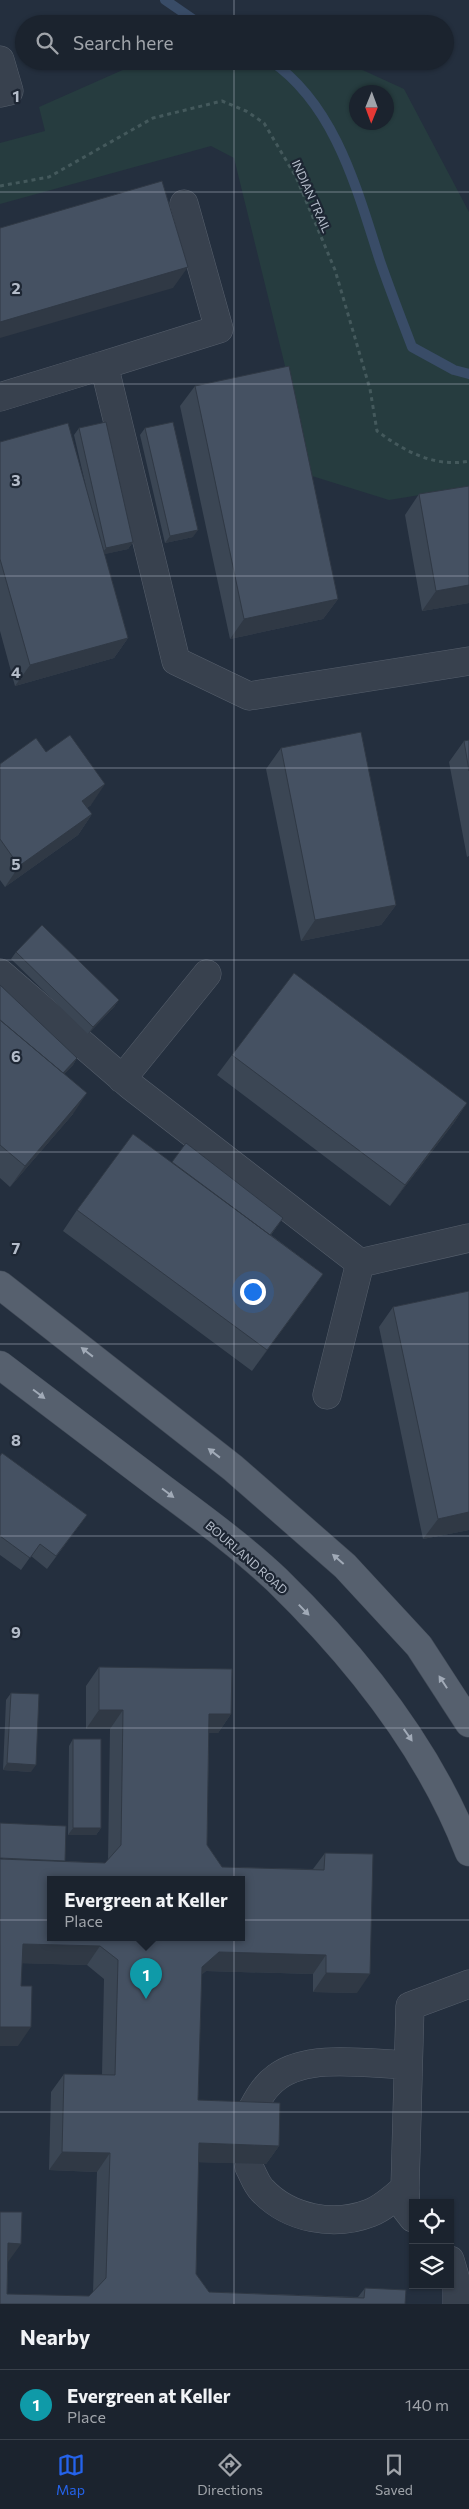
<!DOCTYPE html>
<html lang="en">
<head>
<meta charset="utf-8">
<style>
	:root { --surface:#1b232e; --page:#242b36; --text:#f1f3f6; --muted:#a0a4aa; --line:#39404a; --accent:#2563eb }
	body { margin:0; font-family:Commissioner,sans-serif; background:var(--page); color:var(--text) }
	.controls { position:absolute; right:15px; bottom:15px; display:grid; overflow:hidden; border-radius:0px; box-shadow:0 1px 4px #0004 }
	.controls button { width:45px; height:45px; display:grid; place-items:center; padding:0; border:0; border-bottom:1px solid var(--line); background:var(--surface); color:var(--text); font:25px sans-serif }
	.compass { position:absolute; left:349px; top:85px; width:45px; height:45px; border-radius:50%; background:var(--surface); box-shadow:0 1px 4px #0004; rotate:181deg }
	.you { position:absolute; left:252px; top:1291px; width:18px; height:18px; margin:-12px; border:4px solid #fff; border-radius:50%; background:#1a73e8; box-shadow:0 0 0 8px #1a73e833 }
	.badge { display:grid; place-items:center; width:32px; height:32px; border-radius:50%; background:var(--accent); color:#fff; font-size:16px; font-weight:700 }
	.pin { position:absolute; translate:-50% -41px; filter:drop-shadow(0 1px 2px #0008) }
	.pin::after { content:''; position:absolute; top:26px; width:18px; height:15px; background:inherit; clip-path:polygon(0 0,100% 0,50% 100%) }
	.popup { position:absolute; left:47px; top:1876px; width:198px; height:65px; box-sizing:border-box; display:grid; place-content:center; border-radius:0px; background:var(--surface); filter:drop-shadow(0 1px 4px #0005); font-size:16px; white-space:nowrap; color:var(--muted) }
	.popup b { font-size:19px; color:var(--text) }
	.popup::after { content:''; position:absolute; left:50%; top:100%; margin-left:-10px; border:10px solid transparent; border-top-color:var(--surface) }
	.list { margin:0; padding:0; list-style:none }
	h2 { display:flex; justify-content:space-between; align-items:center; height:65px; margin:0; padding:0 20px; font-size:21px }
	h2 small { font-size:16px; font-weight:400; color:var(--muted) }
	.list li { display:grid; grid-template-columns:32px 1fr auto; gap:15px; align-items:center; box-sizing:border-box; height:70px; padding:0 20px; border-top:1px solid var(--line) }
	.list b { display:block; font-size:19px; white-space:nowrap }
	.list p { margin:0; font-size:16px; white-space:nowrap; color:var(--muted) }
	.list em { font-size:16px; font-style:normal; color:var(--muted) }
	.icon { flex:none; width:28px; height:28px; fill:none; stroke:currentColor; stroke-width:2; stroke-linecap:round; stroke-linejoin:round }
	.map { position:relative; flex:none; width:469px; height:2304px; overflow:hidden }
	.search { position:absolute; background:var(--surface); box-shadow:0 1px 4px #0004; left:15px; right:15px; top:15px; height:55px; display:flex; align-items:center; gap:12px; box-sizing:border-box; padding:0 18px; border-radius:28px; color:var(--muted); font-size:19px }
	.sheet { height:135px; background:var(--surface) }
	nav { display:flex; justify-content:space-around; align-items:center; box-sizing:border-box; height:70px; border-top:1px solid var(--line); background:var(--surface); font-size:14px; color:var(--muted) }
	nav a { display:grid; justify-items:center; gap:2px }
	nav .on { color:var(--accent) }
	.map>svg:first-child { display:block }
	.green { fill:#263c3f; fill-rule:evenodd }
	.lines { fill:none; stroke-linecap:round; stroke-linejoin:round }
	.stream { stroke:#394c67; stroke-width:10 }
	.minor-casing { stroke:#565f6c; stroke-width:29 }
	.major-casing { stroke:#414a57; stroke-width:29 }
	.path { stroke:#44595c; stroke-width:3; stroke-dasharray:4 4; stroke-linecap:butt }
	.minor { stroke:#38414e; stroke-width:28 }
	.major { stroke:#56606e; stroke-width:28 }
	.wall { fill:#3b4654 }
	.shaded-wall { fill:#303945 }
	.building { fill:#455162; stroke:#303945; fill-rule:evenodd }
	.oneway { fill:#a1aab7 }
	.grid { fill:none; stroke:#b4bcc9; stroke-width:1; stroke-opacity:0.55 }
	.labels { text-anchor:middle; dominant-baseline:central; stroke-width:4.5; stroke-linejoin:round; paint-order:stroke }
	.street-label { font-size:12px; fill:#b4bcc9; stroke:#1d2633 }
	.grid-label { font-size:16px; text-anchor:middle; font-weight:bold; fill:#b4bcc9; stroke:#1d2633; stroke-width:4.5; stroke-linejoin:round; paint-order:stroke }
</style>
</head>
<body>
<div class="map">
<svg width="469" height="2304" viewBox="0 0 469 2304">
	<rect width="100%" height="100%" fill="#242f3e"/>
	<path class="green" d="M143,61H343L404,89L469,212V487L389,500L312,476L234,158L211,146L0,204V143L45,131L39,107ZM356,92H386V122H356Z"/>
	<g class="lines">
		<path class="stream" d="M165,0L200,24
			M271,61C336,106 357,190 380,261C390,290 401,318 412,347L454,370L469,374"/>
		<defs>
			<path id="minor" d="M0,60L9,91L0,93
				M104,365L219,329L184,204
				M0,397L104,365L176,661L249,696L469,661
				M0,973L131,1086L360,1263L469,1238
				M122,1079L207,974
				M327,1395L360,1263
				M248,2117C256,2102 263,2087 277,2077C309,2053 370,2064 408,2065
				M249,2167C253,2174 256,2184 262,2190C289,2219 334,2227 370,2213C383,2208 395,2197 405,2188
				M413,2218L406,2209L405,2188L410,2006L469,1984
				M450,2260L457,2284V2304"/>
			<path id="major" d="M0,1285L233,1468L345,1566L419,1646L469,1723
				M0,1365C54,1406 108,1447 162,1488C201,1517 242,1547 277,1580C356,1657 429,1748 469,1852"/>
		</defs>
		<use href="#minor" class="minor-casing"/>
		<use href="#major" class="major-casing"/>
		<path class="path" d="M0,186L49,177L153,118L222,101L246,111L264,123L296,177L335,270L370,389L377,431C404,451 435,468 469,461"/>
		<use href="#minor" class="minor"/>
		<use href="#major" class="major"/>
	</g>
	<path class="wall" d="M195,386L338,599L323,619L230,639L180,406Z
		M79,428L133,542L128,549L104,554L128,638L114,658L15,686L0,631V442L86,487L74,435Z
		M145,428L193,537L165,543L140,435Z
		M419,494L469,603L422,611L405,515Z
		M469,740V856L467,857L449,762L464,741Z
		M281,748L396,905L381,925L301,941L266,769Z
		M46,752L91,805L87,808L92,814L78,835L5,887L0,880V764Z
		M16,952L119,1000L114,1007L88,1034L11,959Z
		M0,985L77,1058L73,1065L64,1074L73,1114L10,1187L0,1178Z
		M232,1055L467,1103L453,1124L390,1206L217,1075Z
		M172,1162L283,1218L271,1235L323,1274L252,1371L63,1231L77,1210Z
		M469,1291V1530L423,1539L379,1327L393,1307Z
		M0,1456L87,1515L47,1569L31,1556L21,1570L0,1555Z
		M99,1667L231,1714L218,1733H209L207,1845L222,1867L313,1869L325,1853L357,1993L313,1992V1974L206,1971L201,1975L198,2100L279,2146L266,2164L198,2162L196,2274L209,2292L358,2297L365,2288L405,2304H0V2212L8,2262L7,2294L89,2296L93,2292L97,2172L49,2170L51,2092L64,2074L102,2075L104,1979L87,1965L22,1963L18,2046L0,1823L65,1861H64L105,1863L108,1860L110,1729H86V1686Z
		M11,1693L31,1772L3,1770L6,1700Z
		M73,1739L101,1828L96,1835H68L69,1746Z"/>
	<path class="shaded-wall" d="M188,267L173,288L0,338V322Z
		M198,530L193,537L165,543L170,536Z
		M133,542L128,549L101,555L106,548Z
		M469,585V603L422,611L436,591Z
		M338,599L323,619L230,639L244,619Z
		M128,638L114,658L15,686L30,665Z
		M105,784L91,805L68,822L82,801Z
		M92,814L78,835L5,887L19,866Z
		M396,905L381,925L301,941L315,920Z
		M119,1000L114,1007L88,1034L93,1027Z
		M77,1058L73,1065L54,1084L59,1077Z
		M87,1093L73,1114L10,1187L25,1166Z
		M467,1103L453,1124L390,1206L405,1185Z
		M323,1274L309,1294L252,1371L267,1350Z
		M469,1512V1530L423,1539L438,1519Z
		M99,1710H123L110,1729H86Z
		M209,1714H231L218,1733H196Z
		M7,1763L36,1765L31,1772L3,1770Z
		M73,1828H101L96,1835H68Z
		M23,1944L100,1946L87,1965L9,1963Z
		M219,1952L326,1955L313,1974L206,1971L188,1986L202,1967Z
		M326,1973L370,1974L357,1993L313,1992Z
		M0,2027H31L18,2046H0Z
		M199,2143L279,2146L266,2164L186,2162Z
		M62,2152L110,2153L97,2172L49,2170Z
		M8,2243L21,2244L8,2262H0Z"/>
	<path class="building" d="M162,181L188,267L0,322V228Z
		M289,366L338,599L244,619L195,386Z
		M106,422L133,542L106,548L79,428Z
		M173,422L198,530L170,536L145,428Z
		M68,423L128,638L30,665L0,559V442Z
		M469,486V585L436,591L419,494Z
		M361,732L396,905L315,920L281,748Z
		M70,735L105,784L82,801L92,814L19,866L0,839V764L36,738L46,752Z
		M469,740V771L464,741Z
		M42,925L119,1000L93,1027L16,952Z
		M294,973L467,1103L405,1185L232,1055Z
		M0,985L77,1058L63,1073L0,1020Z
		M0,1020L87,1093L25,1166L0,1145Z
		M133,1134L323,1274L267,1350L77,1210Z
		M186,1143L283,1218L270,1235L172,1162Z
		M469,1291V1512L438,1519L393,1307Z
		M2,1453L87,1515L56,1556L40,1544L30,1558L0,1536V1456Z
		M99,1667L232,1669L231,1714H209L207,1845L222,1867L324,1870L325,1853L373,1854L370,1974L326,1973V1955L219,1952L202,1967L198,2100L280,2103L279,2146L199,2143L196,2274L209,2292L364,2298L365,2288L406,2290L405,2304H0V2212H22L21,2244L8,2243L7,2294L89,2296L106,2278L110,2153L62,2152L64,2074L115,2075L118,1960L100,1946L23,1944L21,1986H32L31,2027H0V1859L105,1863L121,1845L123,1710H99ZM51,1880H241V1938H51Z
		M11,1693L39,1694L36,1765L7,1763Z
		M73,1739H101V1828H73Z
		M0,1823L66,1826L65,1861L0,1858Z"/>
	<defs><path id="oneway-solid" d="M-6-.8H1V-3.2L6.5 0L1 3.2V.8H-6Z" transform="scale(1.25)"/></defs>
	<g class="oneway">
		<use href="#oneway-solid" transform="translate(87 1352) rotate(-142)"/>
		<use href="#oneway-solid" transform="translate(39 1394) rotate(37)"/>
		<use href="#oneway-solid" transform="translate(214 1453) rotate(-142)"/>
		<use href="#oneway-solid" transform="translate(168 1493) rotate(37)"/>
		<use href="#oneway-solid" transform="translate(338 1559) rotate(-139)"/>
		<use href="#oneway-solid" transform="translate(304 1610) rotate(46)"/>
		<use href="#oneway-solid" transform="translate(443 1682) rotate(-123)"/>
		<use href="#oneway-solid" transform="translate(408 1735) rotate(55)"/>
	</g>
	<path class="grid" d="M234,0V24M234,61V2304M0,192H469M0,384H469M0,576H469M0,768H469M0,960H469M0,1152H469M0,1344H469M0,1536H469M0,1728H469M0,1920H469M0,2112H469"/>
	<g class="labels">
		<g class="street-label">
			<text transform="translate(312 196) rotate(66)">INDIAN TRAIL</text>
			<text transform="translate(247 1557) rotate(41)">BOURLAND ROAD</text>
		</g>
	</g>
	<g class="grid-label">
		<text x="16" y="102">1</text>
		<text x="16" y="294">2</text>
		<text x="16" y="486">3</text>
		<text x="16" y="678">4</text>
		<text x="16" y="870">5</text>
		<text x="16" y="1062">6</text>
		<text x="16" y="1254">7</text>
		<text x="16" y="1446">8</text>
		<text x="16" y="1638">9</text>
	</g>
</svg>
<div class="controls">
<button><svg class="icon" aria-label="locate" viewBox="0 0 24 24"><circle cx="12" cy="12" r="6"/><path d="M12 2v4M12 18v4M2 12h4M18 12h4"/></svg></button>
<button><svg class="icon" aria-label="layers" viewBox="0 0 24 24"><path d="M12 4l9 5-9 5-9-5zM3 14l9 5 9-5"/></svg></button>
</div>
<svg class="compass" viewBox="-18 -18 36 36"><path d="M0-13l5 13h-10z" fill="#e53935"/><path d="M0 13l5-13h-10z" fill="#a0a4aa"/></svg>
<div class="you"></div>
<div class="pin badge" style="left:146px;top:1999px;background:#0f9aa8">1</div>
<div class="popup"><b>Evergreen at Keller</b>Place</div>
<div class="search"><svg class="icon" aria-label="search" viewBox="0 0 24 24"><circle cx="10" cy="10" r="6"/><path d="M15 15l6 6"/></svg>Search here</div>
</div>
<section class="sheet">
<h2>Nearby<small></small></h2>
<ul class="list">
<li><span class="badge" style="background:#0f9aa8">1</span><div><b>Evergreen at Keller</b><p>Place</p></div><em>140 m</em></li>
</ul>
</section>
<nav>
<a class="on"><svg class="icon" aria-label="map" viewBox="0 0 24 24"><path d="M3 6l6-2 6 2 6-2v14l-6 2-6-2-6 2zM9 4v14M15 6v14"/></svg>Map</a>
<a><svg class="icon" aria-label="directions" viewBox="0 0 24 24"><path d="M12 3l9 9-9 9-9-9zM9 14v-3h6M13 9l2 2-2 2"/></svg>Directions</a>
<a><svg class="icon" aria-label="saved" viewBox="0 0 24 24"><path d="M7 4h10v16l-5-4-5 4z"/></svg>Saved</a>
</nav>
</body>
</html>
